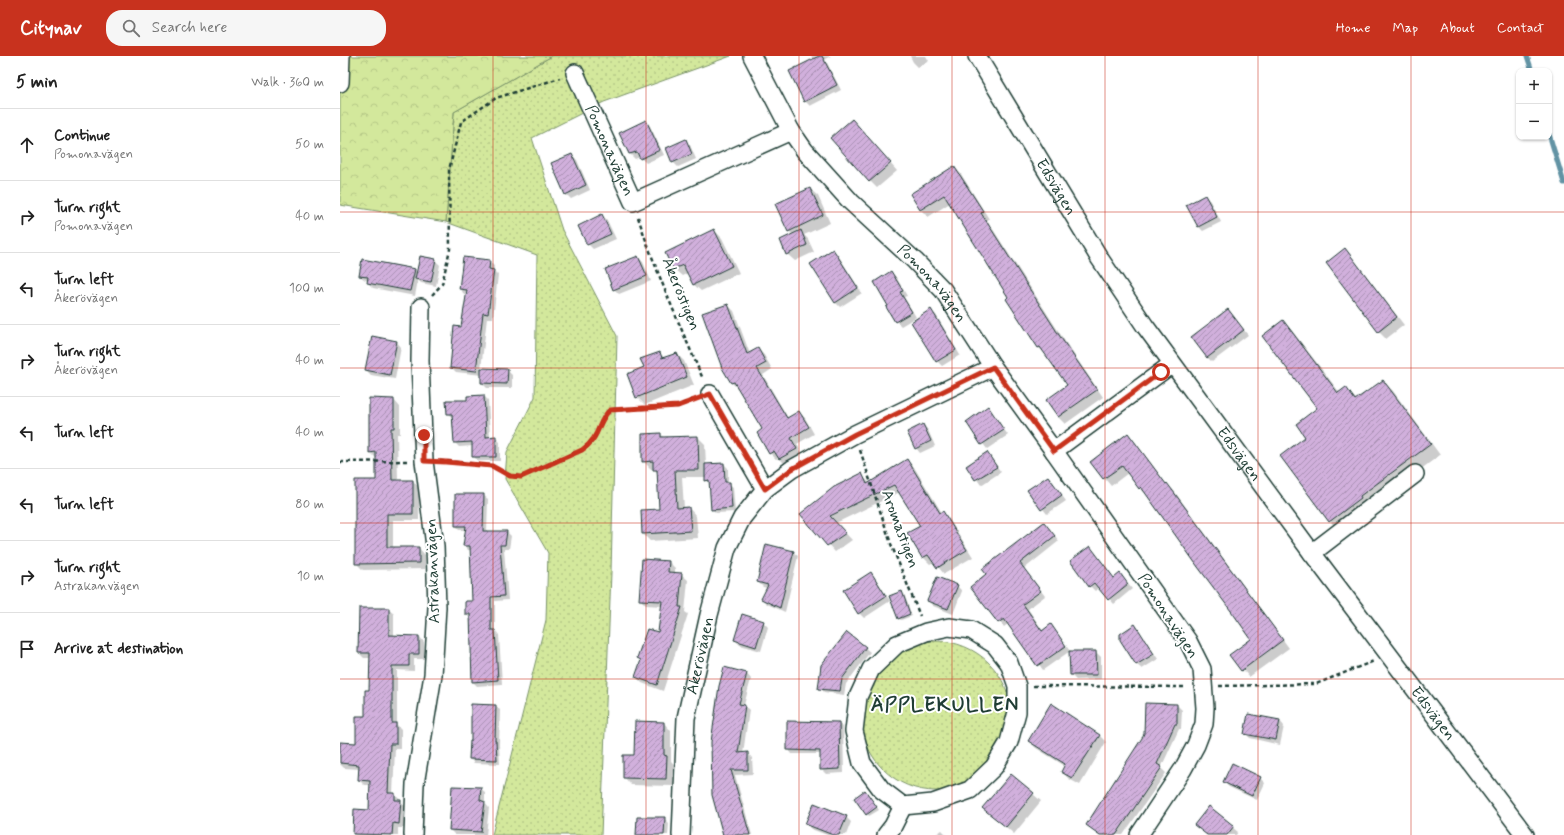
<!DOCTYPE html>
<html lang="en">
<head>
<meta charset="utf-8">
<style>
	:root { --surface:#fff; --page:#f6f6f6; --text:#222; --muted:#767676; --line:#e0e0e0; --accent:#c8321e }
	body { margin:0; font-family:Mynerve,sans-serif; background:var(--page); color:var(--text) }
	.controls { position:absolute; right:12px; top:12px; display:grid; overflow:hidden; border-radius:8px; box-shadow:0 1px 3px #0004 }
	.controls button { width:36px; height:36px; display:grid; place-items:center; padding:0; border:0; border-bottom:1px solid var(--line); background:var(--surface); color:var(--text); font:20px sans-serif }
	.stop { position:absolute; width:12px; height:12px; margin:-9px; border:3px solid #c8321e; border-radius:50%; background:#fff }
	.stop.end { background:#c8321e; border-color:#fff; box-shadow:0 1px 4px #0008 }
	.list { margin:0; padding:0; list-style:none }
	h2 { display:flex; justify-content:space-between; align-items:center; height:52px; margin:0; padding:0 16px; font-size:17px }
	h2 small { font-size:13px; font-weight:400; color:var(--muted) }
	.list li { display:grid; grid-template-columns:26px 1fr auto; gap:12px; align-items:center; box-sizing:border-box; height:72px; padding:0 16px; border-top:1px solid var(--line) }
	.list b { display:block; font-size:15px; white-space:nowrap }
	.list p { margin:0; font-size:13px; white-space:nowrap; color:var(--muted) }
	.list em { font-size:13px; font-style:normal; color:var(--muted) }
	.icon { flex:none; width:22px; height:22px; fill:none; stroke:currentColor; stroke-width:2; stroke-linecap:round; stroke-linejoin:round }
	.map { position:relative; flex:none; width:1224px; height:779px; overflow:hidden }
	header { display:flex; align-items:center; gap:24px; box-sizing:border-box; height:56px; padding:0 20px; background:var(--accent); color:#fff }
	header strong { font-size:19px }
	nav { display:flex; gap:22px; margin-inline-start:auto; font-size:14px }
	.search { width:280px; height:36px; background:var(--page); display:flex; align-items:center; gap:10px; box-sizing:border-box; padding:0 14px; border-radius:16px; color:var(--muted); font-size:15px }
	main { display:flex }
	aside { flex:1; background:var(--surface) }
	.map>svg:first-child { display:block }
	.grass { fill:url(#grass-dots); stroke:#799268 }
	.forest { fill:url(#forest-crowns); stroke:#799268 }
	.shadow { fill:#0003 }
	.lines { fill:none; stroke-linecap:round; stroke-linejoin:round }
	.stream { stroke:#6293a4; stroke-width:5 }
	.building { fill:url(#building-hatch); stroke:#1f3d34 }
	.minor-casing { stroke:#1f3d34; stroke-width:20 }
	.path { stroke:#1f3d34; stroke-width:2.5; stroke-dasharray:4 3; stroke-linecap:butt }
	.minor { stroke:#fff; stroke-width:17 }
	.route { stroke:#c8321e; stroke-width:5 }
	.grid { fill:none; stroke:#c8321e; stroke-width:1; stroke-opacity:0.55 }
	.labels { text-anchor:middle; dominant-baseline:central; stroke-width:4; stroke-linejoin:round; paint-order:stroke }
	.street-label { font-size:16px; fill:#1f3d34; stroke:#fff }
	.district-label { font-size:20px; font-weight:bold; letter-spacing:1px; fill:#1f3d34; stroke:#fff }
</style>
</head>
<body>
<header>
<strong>Citynav</strong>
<div class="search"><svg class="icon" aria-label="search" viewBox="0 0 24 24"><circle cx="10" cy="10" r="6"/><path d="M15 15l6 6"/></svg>Search here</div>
<nav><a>Home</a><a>Map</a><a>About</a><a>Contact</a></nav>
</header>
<main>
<aside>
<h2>5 min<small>Walk · 360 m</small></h2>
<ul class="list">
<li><svg class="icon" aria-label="ahead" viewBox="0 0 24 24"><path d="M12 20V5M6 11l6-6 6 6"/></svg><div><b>Continue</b><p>Pomonavägen</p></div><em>50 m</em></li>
<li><svg class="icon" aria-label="right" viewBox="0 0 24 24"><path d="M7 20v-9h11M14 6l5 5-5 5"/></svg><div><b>Turn right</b><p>Pomonavägen</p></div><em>40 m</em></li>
<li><svg class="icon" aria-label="left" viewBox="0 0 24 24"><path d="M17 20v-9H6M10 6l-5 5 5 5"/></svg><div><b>Turn left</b><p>Åkerövägen</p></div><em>100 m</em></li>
<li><svg class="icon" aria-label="right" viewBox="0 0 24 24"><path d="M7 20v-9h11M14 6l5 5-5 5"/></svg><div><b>Turn right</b><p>Åkerövägen</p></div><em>40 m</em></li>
<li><svg class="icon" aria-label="left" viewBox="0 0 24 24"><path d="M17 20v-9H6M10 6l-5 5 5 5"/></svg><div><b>Turn left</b></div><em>40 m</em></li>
<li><svg class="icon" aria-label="left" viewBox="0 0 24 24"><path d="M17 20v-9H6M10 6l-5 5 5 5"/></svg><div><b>Turn left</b></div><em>80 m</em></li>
<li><svg class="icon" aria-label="right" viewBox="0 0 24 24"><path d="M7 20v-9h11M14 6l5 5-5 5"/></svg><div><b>Turn right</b><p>Astrakanvägen</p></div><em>10 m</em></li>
<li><svg class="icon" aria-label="arrive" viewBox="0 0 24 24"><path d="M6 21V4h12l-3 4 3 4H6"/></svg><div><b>Arrive at destination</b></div></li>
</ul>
</aside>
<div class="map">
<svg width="1224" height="779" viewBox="0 0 1224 779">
	<defs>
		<pattern id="grass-dots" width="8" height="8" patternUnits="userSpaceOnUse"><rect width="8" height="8" fill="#d3e89c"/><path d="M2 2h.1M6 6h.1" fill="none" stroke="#b5c887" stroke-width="1.8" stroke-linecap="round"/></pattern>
		<pattern id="forest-crowns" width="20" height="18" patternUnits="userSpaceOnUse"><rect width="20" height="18" fill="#d3e89c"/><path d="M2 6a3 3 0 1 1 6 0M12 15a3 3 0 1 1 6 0" fill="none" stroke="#b5c887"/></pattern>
		<pattern id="building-hatch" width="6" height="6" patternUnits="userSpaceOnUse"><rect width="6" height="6" fill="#d1b0dc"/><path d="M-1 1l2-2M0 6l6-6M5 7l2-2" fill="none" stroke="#a990b3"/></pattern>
	</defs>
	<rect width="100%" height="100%" fill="#fff"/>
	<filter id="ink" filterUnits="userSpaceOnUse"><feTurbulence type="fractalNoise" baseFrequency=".025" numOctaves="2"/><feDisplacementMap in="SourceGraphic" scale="8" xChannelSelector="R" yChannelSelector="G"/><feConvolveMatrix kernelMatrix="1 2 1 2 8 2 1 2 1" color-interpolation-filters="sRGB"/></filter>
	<g filter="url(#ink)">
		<path class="grass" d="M212,0H391L264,46L192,82L222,174L277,280L271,516L261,779H152L206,564L208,497L165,423L167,396L195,341L197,199L106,166L114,56Z
			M521 660a75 75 0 1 1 150 0a75 75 0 1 1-150 0Z"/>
		<path class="forest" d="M0,0H212L114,56L106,166L0,149Z"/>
		<path class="shadow" d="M471,0H491L485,3L501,34L470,50L465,45L474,4Z
			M570,0H586L589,5L578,11L573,6Z
			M306,65L310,70L324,99L306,107L300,101L295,103L290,98L280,78Z
			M519,72L557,115L537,132L530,125Z
			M345,85L350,89L356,103L338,111L333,106Z
			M232,99L237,104L250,134L231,143L226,138Z
			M614,111L621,118L649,163L647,164L726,287L763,341L725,368L718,361L728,330L706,298L699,292L667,243L670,241L610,147L588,161L581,154L571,138Z
			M470,133L478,140L490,167L464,179L468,183L474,196L455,205L447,198L453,179L449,175Z
			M865,140L870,145L881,166L863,175L858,170Z
			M262,159L267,164L276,183L253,193L248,188Z
			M374,174L382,182L399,217L361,235L353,228L348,217L342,220L334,213L327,197Z
			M493,194L498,199L522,237L500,251L495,246Z
			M1005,194L1012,201L1064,269L1046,283L1038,275Z
			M298,201L303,206L311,225L279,238L274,233Z
			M95,204L100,209L96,230L81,227L78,224L75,240L33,232L28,227V225L25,224L20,220L74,213L78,217Z
			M149,205L154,210V215L158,219L153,262H147L141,313L167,314L172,319V332H147L142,327V319L116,316L111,311L122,272L128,238H124L120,233Z
			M551,216L556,221L567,240L564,241L576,261L561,270L556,265L549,250Z
			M388,249L394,255L410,298L418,293L424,299L432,313L423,319L448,362L459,356L465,362L474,378L457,388L463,399L446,409L439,402L436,403L430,397L423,374L398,333L392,327L383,312Z
			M888,254L908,279L872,306L867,301Z
			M591,255L596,259L620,299L602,310L597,305Z
			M943,265L953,276L1000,337L1005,332L1017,344L1043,325L1053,335L1100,399L1030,451L1000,476L990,465L967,381L978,353Z
			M57,286L61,291L55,323L31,319L26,314Z
			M319,297L325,302L337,298L344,305L354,329L305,349L297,341L305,312Z
			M144,340L148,344L150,382L155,381L160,386V405H138L134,401L133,390L119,391L115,387L113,362L108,358L127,345Z
			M54,344L60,351V378H57L58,425H73L79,431V464H53V492H79L85,499V513L23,514L16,507L37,425V403L30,396Z
			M648,352L668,379L647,393L627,367Z
			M583,369L588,374L595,390L580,397L576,392Z
			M321,378L324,382L358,381L365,388L366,409L384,408L388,412V427L393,431L395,456L376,457L372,453L371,428L366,424V421H342L344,452H349L356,460L358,482L310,485L303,478L320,454L318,417L314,413H311L303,405Z
			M788,379L795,386L827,429L834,435L949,592L909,621L891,599L913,583L807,438L799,432L788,417L771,430L751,406Z
			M647,397L661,416L641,429L627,410Z
			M567,404L574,411L602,457L609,463L633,501L604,518L594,506L590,508L583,501L581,470L560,436L496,467L512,484L495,496L461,458L522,419L530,428Z
			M708,421L726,445L707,458L689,435Z
			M143,439L148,443L147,476H167L171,480L169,493H164L168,544L155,545V574L159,579L162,628L137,630L133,626L130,562L126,558L133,546L132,494H128L124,489L126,474H120L116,470Z
			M709,472L719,485L684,513L705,540L688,553L703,575L711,570L730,595L703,614L669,567L664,571L631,531Z
			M453,496L458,500L445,556L427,548L422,543L427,532L423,531L418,526Z
			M754,496L774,523H784L792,533L774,548L759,531L755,535L750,530Z
			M329,506L335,512L334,517L341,518L348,524L345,556L348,558L323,635L302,627L296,621L302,605L298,602L319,578L322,550L306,549L300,543Z
			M531,518L536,523L550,545L524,562L519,557Z
			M617,530L622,535L613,558L593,550L588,545Z
			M562,536L564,538L572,560L561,564L558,562Z
			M48,553L54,558V580H79L84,586V603H74V615L57,614V669L61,673V693H55L53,738H55L65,750L64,772H58V779H15L14,777L30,755L31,729H24L19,724L20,713L4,712L0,708V695L17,688L26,661L30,635L31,602H24L19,597Z
			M423,566L428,571L421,595L400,589L395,584Z
			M794,570L799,575L818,603L802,613L797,609L781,583Z
			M507,577L530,596L506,628L504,639L484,636L480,632Z
			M756,596L761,601V623L736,624L731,619Z
			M407,618L411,623L404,649L409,654L403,698L408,697L412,702L413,718L395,719L412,779H383L373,739Z
			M806,648L837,649L842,654L841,673H839L821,712L826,717L783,779H766L805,678Z
			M156,650L160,654L159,689L160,708L134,707L130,703Z
			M940,665L944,670L940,689L910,682L905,677Z
			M324,667L331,675V705L334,708L333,730L291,729L284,721L295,700Z
			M499,667L503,671L504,717L486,718L481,713V698H452L448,693Z
			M759,679L766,686L740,729L729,723L722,716L725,710L696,692L689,685Z
			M671,719L701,745L674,778L644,752Z
			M920,722L925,727L917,744L889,731L884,726Z
			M140,732L145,736V747L149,752L146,779H115L110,774Z
			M527,737L539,754L529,760L515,742Z
			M869,752L898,776L896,779H867L855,769Z
			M506,761L511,766L506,779H487L471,773L466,768Z
			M324,762L329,767L328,779H297Z
			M602,774L607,779H595Z"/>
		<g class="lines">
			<path class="stream" d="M1187,0L1192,15
				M1209,78L1224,127"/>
		</g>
		<path class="building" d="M479,0H482L497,29L464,46L449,15Z
			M512,63L551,107L529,126L490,82Z
			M306,64L320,94L300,103L297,96L289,98L279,77Z
			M346,83L352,98L332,107L326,92Z
			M232,98L246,129L225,139L211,107Z
			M614,110L643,155L641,157L687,229L719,279L757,334L718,361L706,344L727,329L700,291L698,292L666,243L668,241L604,139L580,154L570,138Z
			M470,132L483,159L448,176L435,148Z
			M865,139L877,161L858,171L846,149Z
			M262,158L271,178L247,189L238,170Z
			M374,173L392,210L353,229L343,209L333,213L325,197Z
			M461,174L467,189L446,199L440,184Z
			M1005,192L1057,261L1038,276L986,207Z
			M493,193L518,232L495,247L470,208Z
			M80,200L96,203L91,226L75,223Z
			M298,200L307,220L273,234L265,213Z
			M123,201L150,204L149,213L154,214L148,258L143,257L136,315L110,312L114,270L121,271L127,234L119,233Z
			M22,203L75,213L70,235L27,227L28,221L19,220Z
			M551,215L563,235L560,236L572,256L555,266L546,251L548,250L534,226Z
			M388,248L407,298L418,292L426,307L417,312L447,362L459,355L469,371L451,382L457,393L439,403L434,395L429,398L417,377L422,373L394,326L391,327L382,312L362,257Z
			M591,253L616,294L596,306L571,266Z
			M888,253L904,274L867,302L851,281Z
			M943,264L998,337L1006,331L1015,344L1043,324L1091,388L1020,440L1021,442L989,466L940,400L965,381L956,368L977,352L922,280Z
			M32,280L57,285L50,319L25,314Z
			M320,296L322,302L337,297L347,321L296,342L287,318L304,311L300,303Z
			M141,312L168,313L167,328L141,327Z
			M144,339L146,381L156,380V401H132V386L114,387L112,358H107L106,344H127V340Z
			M29,342L54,343V372H51L52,424H73V458H47V491H79V507L15,508V424H36V396L29,397Z
			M648,350L664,374L641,389L626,366Z
			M583,368L591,385L575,393L567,376Z
			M321,377V381L358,380L359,414H335L337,452L349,451L351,475L302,478L301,454L319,453L317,414H313V405L302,406V378Z
			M788,377L826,428L827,427L943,584L901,615L889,599L911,583L894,559L858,511L801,431L799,433L782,410L763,423L750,406Z
			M647,396L657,411L635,424L626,410Z
			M567,403L600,457L603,455L627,494L597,512L588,499L582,502L567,477L580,470L554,429L490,460L506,477L487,490L460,458L494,431L522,417L527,428Z
			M384,407L385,426H390L392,452L371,454L369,424L365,425V408Z
			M708,420L722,439L701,454L687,434Z
			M115,438H144L143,475H167L165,489H160L164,540L151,541V574H155L158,624L132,626L130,558H125V545H132L130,490H123L126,470H115Z
			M704,466L715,480L680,507L701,535L683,548L702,575L711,568L726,590L697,610L664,563L658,567L630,531L646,518L642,513Z
			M426,488L454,495L440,552L421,543L428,529L417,526Z
			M750,490L774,522L780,517L788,528L768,544L754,527L749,531L730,505Z
			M302,503L329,505L328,516L342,517L339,551H342L317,629L295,621L301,604L297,602L307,573L318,576L322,545L299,544Z
			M531,516L546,540L518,558L503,534Z
			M597,521L618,529L608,553L587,545Z
			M562,535L570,558L558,563L549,540Z
			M19,552H49V579L79,580V598H69V610H52V667H56V688H50L48,737H55V744H61L59,768L53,767L52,779L13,778L14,753L29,754L30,725L18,724L19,709L0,707V686L16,687V660H25V634H29L30,597H18Z
			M402,558L424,565L416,591L394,584Z
			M795,568L814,598L796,609L780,584V578Z
			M507,576L526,591L502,623L500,635L478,633L481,609Z
			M729,595H756L757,619H730Z
			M384,611L407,617L399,648L405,649L398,697L408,696V714H391L410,779H383L372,739L371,686L379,630Z
			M711,647L760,679L732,722L721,716L725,708L688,685Z
			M805,647L837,648V668H835L817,708L822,711L776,779H760L746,769L802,682L804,677Z
			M131,648L156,649L155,685H156L157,704L129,703L130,685H131Z
			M908,658L940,664L936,684L904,678Z
			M295,665L324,666V699L327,700L326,723L283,722V699H294Z
			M447,665L499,666L500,713L480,714V695L447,694Z
			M892,707L921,721L912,740L883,726Z
			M671,718L694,737L666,771L642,752Z
			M112,730L141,731L140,744L145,746L141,776L109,774Z
			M525,734L537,751L526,759L514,742Z
			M474,747L507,760L499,779H493L465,768Z
			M869,750L894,770L887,779H867L854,769Z
			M297,761H325L324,779H296Z"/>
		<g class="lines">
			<defs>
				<g id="minor">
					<path d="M412,0L451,75"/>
					<path id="s1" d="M637,0L760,203L805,270L972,497L1185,779"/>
					<path id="s2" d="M235,17L293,146L451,75L465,95L511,146L575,205L603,234L653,311L714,395"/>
					<path d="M0,27L1,0"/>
					<path d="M370,338L425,433"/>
					<path d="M972,497L1075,418"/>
					<path d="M609,571L631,574L655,589L669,607L677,630V656L669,686L654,711L630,734L593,747L563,750L542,734L522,707L514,675L518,641L531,613L557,588L586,576Z"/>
					<path d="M73,779L75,728L93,619L97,551L95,490L84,405L80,305L81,251"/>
					<path id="s3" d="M341,779L346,662L369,559L387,492L402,462L425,433L452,413L515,378L653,311"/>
					<path d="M546,779L553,770L563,750"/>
					<path d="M799,779L843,713L856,689L864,668L865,652L862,613L848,585L714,395L832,308"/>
				</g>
			</defs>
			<use href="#minor" class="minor-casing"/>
			<path class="path" d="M298,161C316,216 340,270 363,323
				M92,239L102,228L110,193L109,114L121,66L156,42L220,22
				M520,394L551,488L580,560
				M100,405L152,410L170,420L181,421L242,394C261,381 257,365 270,354L338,350L355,343
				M0,406L67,405
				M693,630L846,631
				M879,630L976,628L1034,605"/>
			<use href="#minor" class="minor"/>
		</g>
	</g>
	<g class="lines" filter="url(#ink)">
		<path class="route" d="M84,379V405L106,406L152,410L170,420L181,421L242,394C261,381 257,365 270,354L338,350L370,338L425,433L452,413L515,378L653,311L714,395L821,316"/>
	</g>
	<path class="grid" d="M153,0V779M306,0V779M459,0V779M612,0V779M765,0V779M918,0V779M1071,0V779M0,156H1224M0,312H1224M0,467H1224M0,623H1224"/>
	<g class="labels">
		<g class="street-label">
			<text stroke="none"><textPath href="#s2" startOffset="85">Pomonavägen</textPath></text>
			<text stroke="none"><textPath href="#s1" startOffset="153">Edsvägen</textPath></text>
			<text stroke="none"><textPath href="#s2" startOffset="523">Pomonavägen</textPath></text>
			<text transform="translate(341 238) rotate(68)">Åkeröstigen</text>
			<text stroke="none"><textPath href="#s1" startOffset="477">Edsvägen</textPath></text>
			<text transform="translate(560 473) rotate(70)">Aromastigen</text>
			<text transform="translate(93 515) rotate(-92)">Astrakanvägen</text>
			<text transform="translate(828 560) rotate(57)">Pomonavägen</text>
			<text stroke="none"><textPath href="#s3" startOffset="181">Åkerövägen</textPath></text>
			<text stroke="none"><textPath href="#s1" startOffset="801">Edsvägen</textPath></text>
		</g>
		<g class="district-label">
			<text x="605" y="649">ÄPPLEKULLEN</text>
		</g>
	</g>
</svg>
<div class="controls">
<button>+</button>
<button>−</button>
</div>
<div class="stop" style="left:821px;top:316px"></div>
<div class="stop end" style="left:84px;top:379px"></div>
</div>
</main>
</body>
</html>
